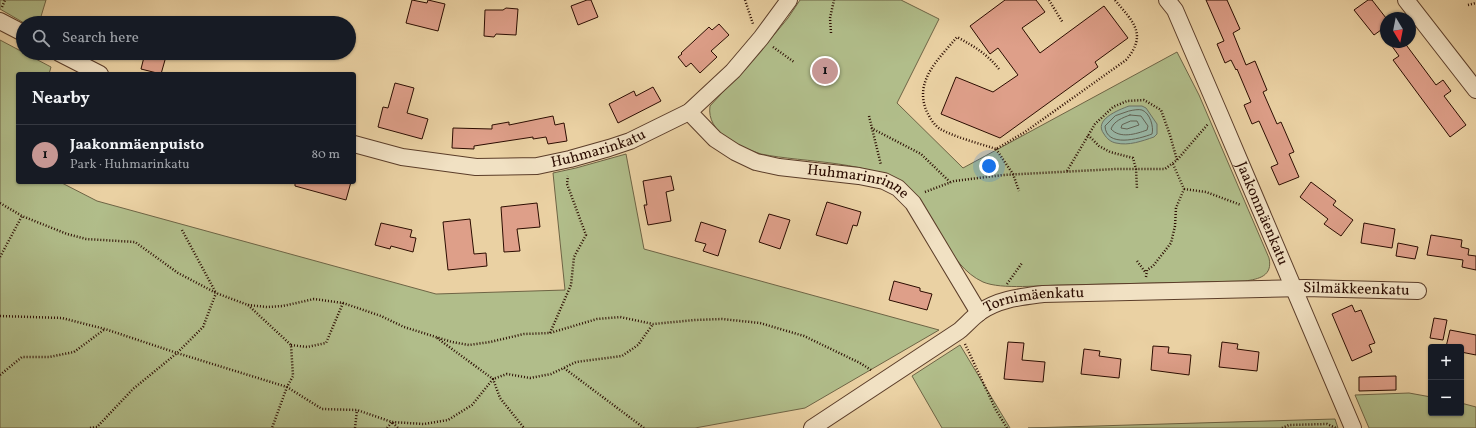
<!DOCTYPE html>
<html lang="en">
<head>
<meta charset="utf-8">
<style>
	:root { --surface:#171b24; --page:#242831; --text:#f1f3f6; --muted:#9ea1a6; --line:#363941; --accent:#c59692 }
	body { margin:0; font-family:Vollkorn,serif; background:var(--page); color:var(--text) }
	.controls { position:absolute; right:12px; bottom:12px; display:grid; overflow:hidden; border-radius:4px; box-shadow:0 1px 3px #0004 }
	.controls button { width:36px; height:36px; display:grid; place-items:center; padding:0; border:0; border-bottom:1px solid var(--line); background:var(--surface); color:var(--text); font:20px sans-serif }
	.compass { position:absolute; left:1380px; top:12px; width:36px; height:36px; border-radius:50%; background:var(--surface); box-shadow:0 1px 3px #0004; rotate:170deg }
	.you { position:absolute; left:989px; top:166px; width:14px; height:14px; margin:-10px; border:3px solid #fff; border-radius:50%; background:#1a73e8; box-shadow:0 0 0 6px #1a73e833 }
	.badge { display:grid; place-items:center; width:26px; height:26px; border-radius:50%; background:var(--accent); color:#111; font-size:13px; font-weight:700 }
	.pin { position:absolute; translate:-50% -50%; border:2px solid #fff; box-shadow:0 1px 4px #0006 }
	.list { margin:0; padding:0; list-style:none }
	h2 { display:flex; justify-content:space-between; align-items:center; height:52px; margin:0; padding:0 16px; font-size:17px }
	h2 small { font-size:13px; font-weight:400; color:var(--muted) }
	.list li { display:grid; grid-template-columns:26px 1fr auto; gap:12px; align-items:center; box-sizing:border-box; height:60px; padding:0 16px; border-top:1px solid var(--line) }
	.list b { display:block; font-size:15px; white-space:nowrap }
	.list p { margin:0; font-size:13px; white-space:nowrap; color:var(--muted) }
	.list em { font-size:13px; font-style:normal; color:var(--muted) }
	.icon { flex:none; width:22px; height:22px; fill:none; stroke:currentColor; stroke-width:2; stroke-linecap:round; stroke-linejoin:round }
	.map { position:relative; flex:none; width:1476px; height:428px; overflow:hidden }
	.search { position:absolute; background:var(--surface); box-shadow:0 1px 3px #0004; left:16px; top:16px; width:340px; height:44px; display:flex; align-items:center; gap:10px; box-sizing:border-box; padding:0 14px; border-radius:22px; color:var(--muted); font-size:15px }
	.panel { position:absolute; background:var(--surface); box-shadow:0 1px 3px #0004; left:16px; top:72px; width:340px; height:112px; border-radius:4px }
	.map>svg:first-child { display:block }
	.green { fill:#b1bd8a; stroke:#6e6445 }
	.water { fill:#98b7a6; stroke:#6c7364 }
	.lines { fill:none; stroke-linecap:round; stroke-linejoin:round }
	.shore { stroke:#626253; stroke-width:1 }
	.building { fill:#de9f89; stroke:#2b0c00 }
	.street-casing { stroke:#5b3d29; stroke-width:18 }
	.path { stroke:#2b0c00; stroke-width:2.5; stroke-dasharray:1 2; stroke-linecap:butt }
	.street { stroke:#f1e1c3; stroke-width:16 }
	.labels { text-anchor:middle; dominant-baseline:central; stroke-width:3.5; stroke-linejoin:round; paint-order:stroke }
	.street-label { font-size:15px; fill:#2b0c00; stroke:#f1e1c3 }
</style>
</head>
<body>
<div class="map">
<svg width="1476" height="428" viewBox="0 0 1476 428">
	<rect width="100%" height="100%" fill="#ead1a3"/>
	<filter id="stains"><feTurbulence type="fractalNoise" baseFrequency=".005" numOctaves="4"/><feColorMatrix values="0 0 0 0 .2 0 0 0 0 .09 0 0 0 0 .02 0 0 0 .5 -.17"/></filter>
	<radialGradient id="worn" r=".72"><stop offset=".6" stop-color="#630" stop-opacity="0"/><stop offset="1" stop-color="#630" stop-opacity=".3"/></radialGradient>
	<path class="green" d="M0,0H46L39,23H24L0,9Z
		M800,0H901L939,19L897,103L963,168L1177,52L1199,95L1269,258C1273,276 1259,279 1245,281C1185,282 1124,284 1064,285C1042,285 1002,290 983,282C946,265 938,214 909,189C875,160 804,163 761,154C740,147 706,133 710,106L764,47L788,18Z
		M0,40L51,67L49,74H18V182H60L97,201L436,294L565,290L553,173L576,168L626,154L644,249L939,330L805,408L695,428H0Z
		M960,345L1010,428H942L912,376Z
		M1409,393L1431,397V413H1461V403L1476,407V428H1369L1355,395Z
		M1335,419L1338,428H1028Z"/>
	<path class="water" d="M1129,106H1142L1146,108L1157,124V134L1154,137C1142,141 1129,146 1116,143C1111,142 1107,139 1104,134C1093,120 1118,110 1129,106Z"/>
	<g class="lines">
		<path class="shore" d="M1129,111C1133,110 1139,109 1142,110C1150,113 1154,127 1152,134C1139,139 1106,148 1105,126L1115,116Z
			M1130,115L1141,116L1148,126L1147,130C1136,134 1120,139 1111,129C1114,121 1122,118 1130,115Z
			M1131,121H1137L1139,125L1127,129L1121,128L1122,125Z"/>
	</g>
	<path class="building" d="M412,0L427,3L428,0L445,4L438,31L406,23Z
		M587,0H591L598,17L578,25L571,6Z
		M1005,0H1036L1045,12L1022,28L1040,53L1104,6L1128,38L1095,62L1098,67L1000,138L941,114L956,77L993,92L1018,75L998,48L990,54L970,26Z
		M1206,0H1227L1240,29L1233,33L1246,65L1255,61L1267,90L1263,92L1277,124L1281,122L1294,152L1289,154L1299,177L1279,185L1271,167L1278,164L1259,121L1252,124L1244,105L1251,102L1237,69L1236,70L1231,60L1225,63L1217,44L1224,41Z
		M1368,0H1372L1386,18V37L1381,30L1374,35L1354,10Z
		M506,8L518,9L516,35L496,34L494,37L484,36L485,10H503Z
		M719,24L729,35L711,51L717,57L700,73L691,63L686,67L678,57L682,54L681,53L709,27L712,30Z
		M1389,42H1404L1436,85L1443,80L1451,91L1444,96L1466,125L1450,137L1393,60L1399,56Z
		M145,53H167L161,74L141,69Z
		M395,83L414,88L407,113L428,119L422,139L378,127L383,107L388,108Z
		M653,87L661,101L618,123L609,104L634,91L636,96Z
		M553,116L555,125L564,123L567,141L548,144L546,137L533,139V137L474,146V149L452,148L453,128L492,129V125L509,122V125Z
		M671,176L674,190L666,192L671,221L648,225L644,205H647L643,181Z
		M295,182H351L346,200L295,186Z
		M1311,182L1336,201L1333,205L1353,220L1341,236L1324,224L1328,219L1300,197Z
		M827,202L861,212L857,226L853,225L847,244L816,235Z
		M537,203L540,227L517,229L520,251L504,252L501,207Z
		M769,214L790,220L780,249L759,242Z
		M470,219L474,254L486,253L487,266L448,270L443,222Z
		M701,222L726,230L718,256L703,251L706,244L695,241Z
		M381,223L412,230L410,237L416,238L413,252L391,246L390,249L375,245Z
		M1364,223L1395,229L1392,248L1361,243Z
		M1431,235L1462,240L1461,247L1469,249L1468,255L1476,256V270L1462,267L1463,260L1427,255Z
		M1398,243L1418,247L1415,259L1396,256Z
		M894,281L920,288V291L932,294L927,310L889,300Z
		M1352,305L1355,312L1361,310L1375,343L1369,345L1372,352L1352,361L1332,314Z
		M1434,318L1447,320L1443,340L1430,338Z
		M1450,330L1476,335V355L1461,352V347H1446Z
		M1008,342L1024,343L1022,360L1045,362L1043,382L1004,379Z
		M1222,342L1238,344L1237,349L1259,352L1257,371L1219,367Z
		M1153,346L1169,347L1168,353L1191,355L1189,375L1151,370Z
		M1084,349L1100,351L1099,356L1121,359L1119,378L1081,374Z
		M1396,376V390L1359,391V377Z"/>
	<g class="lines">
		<defs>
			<g id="street">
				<path id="s1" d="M1167,0L1175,10L1221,117L1353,428"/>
				<path d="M1406,0L1476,90"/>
				<path d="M0,21L23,33"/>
				<path d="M59,53L100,74"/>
				<path id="s2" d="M689,112L715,139L735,152L756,162L779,167L859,176L884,181L898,188L913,203L979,313"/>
				<path id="s3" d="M354,144L402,157L476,167L537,166L570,159L609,148L630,141L689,112L733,71L761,38L789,0"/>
				<path id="s4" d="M812,428L959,331C966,325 972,318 980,312C999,299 1020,297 1043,294L1305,288L1418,291"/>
			</g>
		</defs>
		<use href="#street" class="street-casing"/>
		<path class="path" d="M745,0L753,24
			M1049,0L1063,23
			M1468,5L1476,3
			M2,7L5,0
			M831,33L830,18L834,0
			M773,47L794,62
			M999,69C986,53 975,47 957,37C939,59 913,81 927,112C930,118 934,125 940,129C957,138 978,143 996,149L1025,132L1126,60C1148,34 1133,22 1115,0
			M869,116L881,165
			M871,128L921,154L950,182
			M1088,135L1099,146L1110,152L1133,158L1136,169L1137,189
			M996,149L1013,174L1019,191
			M1067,171L1095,124L1113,107L1127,101L1144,100L1161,110L1170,135L1177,160
			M1184,189L1206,192L1241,205
			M925,192L954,181L1003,175L1116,169H1165L1177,160L1208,124
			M0,203L22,216L67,234L86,239L135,242L178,273L216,293L248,305L291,345L293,376L287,387L272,428
			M182,230L216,293
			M0,257L22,216
			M1137,261L1146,273
			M1146,277L1147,270L1153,266L1171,243L1175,226L1176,208L1184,189L1173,164
			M1007,284L1022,263
			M248,305L267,307L283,306L314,299L343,303L381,316L404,327L452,342L469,345L490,342L524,334L550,333L597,319L620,317L653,324L695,320L722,319L760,323L804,336L860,363L871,370
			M0,316L62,318L105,329L177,353L287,387L322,409L357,410L392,422L424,424L448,420L472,405L493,379L507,374L530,378L551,374L576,362L622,356L638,345L653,324
			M550,333L571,285L574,257L586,235L567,184L568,176
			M437,338L493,379L500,398L524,428
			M965,344L996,410L1007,428
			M291,345L307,347L326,343L343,303
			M564,368L644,428
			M0,375L22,357H49L74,352L105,329
			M90,428L97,427L133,389L177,353L203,327L216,293
			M355,428L357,410
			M387,428L392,422L398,428
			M1282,428L1289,425L1327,424L1336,428"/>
		<use href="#street" class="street"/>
	</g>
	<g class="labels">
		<g class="street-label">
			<text stroke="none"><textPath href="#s3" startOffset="249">Huhmarinkatu</textPath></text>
			<text stroke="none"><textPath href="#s2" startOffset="189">Huhmarinrinne</textPath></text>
			<text stroke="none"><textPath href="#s1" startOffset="234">Jaakonmäenkatu</textPath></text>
			<text stroke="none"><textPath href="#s4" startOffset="584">Silmäkkeenkatu</textPath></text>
			<text stroke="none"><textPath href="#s4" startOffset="261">Tornimäenkatu</textPath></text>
		</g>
	</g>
	<rect width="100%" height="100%" filter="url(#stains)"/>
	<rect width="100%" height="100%" fill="url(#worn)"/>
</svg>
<div class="controls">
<button>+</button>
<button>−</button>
</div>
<svg class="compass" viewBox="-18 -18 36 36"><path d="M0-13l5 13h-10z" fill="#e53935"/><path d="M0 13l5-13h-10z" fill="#9ea1a6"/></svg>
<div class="you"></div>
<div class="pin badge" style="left:825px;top:71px">1</div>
<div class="search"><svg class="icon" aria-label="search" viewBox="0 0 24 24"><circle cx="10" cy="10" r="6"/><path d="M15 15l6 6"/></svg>Search here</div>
<section class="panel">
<h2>Nearby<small></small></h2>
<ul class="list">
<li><span class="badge">1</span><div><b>Jaakonmäenpuisto</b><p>Park · Huhmarinkatu</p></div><em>80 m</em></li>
</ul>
</section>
</div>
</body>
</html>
